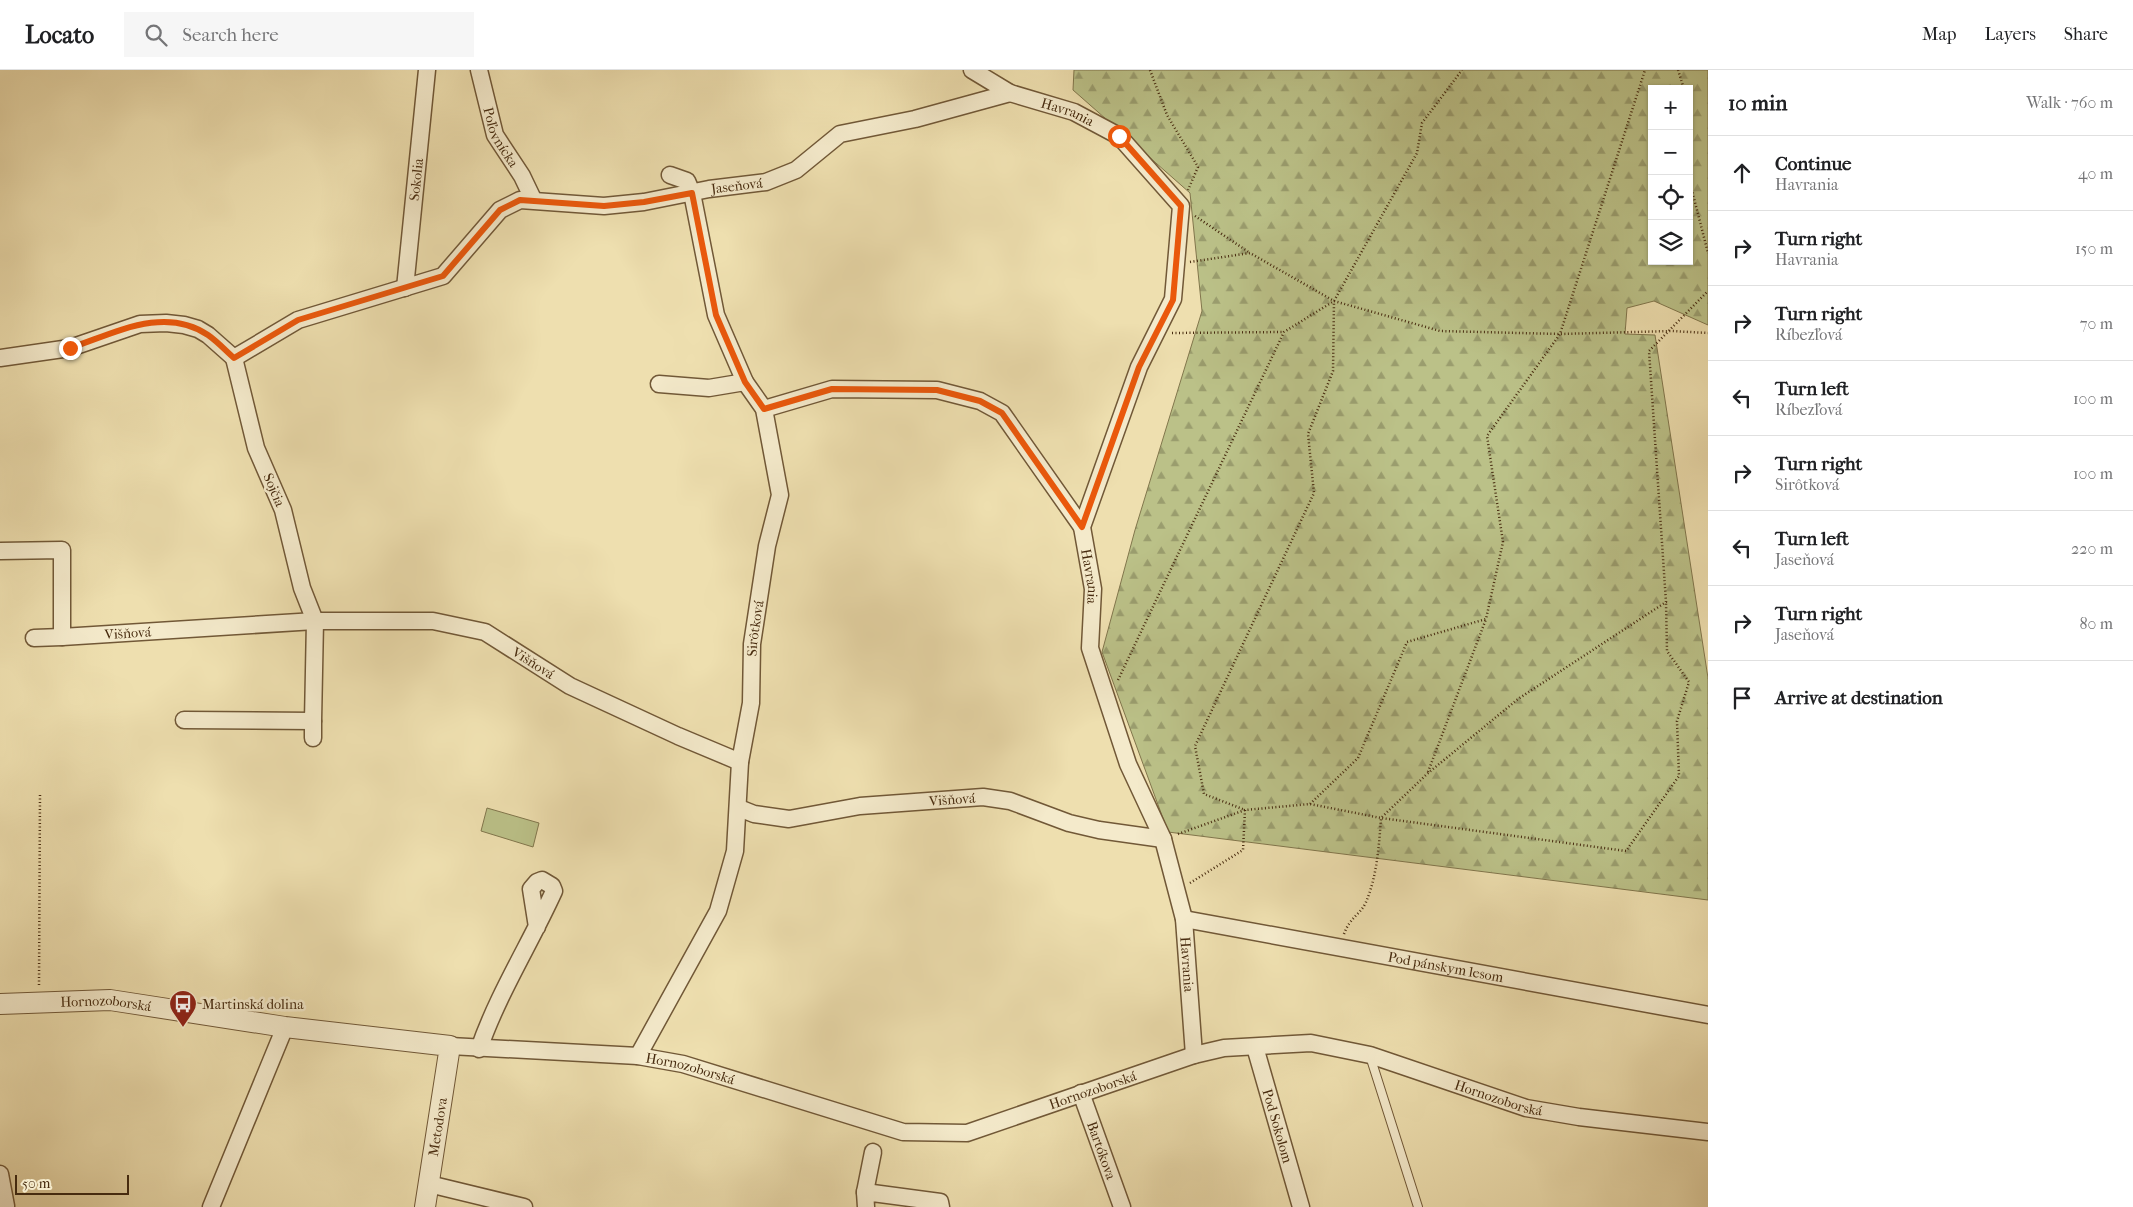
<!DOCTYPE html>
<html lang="en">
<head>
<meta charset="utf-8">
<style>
	:root { --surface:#fff; --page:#f6f6f6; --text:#202124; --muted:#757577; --line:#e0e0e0 }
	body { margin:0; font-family:"IM FELL French Canon",serif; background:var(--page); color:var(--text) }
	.controls { position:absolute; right:15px; top:15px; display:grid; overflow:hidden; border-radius:0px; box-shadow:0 1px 4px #0004 }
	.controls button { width:45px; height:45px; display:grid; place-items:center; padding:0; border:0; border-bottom:1px solid var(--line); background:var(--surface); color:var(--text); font:25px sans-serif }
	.scale { position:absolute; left:15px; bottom:12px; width:114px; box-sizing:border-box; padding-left:5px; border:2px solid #472b0f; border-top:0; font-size:14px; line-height:18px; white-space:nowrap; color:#472b0f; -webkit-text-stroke:4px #f4eacb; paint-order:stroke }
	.stop { position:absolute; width:15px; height:15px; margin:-11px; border:4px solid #ea580c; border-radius:50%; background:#fff }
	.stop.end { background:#ea580c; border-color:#fff; box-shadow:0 1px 5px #0008 }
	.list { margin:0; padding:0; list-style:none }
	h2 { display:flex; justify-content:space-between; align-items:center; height:65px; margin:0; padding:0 20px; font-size:21px }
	h2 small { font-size:16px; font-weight:400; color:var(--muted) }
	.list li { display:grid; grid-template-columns:32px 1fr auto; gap:15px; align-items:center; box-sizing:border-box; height:75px; padding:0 20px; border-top:1px solid var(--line) }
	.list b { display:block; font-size:19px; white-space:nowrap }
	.list p { margin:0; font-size:16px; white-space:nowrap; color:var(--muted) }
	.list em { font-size:16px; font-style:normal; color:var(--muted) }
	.icon { flex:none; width:28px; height:28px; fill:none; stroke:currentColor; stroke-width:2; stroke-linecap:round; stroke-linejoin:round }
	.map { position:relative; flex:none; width:1708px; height:1137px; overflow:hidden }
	header { display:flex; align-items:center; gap:30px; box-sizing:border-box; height:70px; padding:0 25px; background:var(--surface); border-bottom:1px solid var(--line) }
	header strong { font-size:24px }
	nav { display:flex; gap:28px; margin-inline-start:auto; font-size:18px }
	.search { width:350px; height:45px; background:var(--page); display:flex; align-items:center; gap:12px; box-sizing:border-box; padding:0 18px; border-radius:0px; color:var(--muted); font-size:19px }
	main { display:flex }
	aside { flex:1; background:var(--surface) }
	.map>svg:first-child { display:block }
	.forest { fill:url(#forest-firs); stroke:#81764c; fill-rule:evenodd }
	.garden { fill:#bbc188; stroke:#81764c }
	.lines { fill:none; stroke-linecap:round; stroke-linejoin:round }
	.service-casing { stroke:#715837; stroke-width:10 }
	.minor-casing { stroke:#715837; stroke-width:19 }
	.tertiary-casing { stroke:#715837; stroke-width:22 }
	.path { stroke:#472b0f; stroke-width:2.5; stroke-dasharray:1 2.5; stroke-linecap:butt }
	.service { stroke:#f4eacb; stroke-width:8 }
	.minor { stroke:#f4eacb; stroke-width:16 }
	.tertiary { stroke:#f4eacb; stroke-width:20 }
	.route { stroke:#ea580c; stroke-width:6 }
	.labels { text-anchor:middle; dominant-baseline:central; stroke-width:5; stroke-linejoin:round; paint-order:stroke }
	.street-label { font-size:14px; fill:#472b0f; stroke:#f4eacb }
	.poi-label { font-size:14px; fill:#472b0f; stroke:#f4eacb; text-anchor:start }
</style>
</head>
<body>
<header>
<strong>Locato</strong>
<div class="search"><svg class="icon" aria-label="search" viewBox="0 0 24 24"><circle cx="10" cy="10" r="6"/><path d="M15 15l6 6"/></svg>Search here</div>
<nav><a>Map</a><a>Layers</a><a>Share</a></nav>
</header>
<main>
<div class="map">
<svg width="1708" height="1137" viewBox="0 0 1708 1137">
	<defs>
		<pattern id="forest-firs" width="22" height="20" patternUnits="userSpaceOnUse" patternTransform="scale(1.25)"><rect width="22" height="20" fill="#bbc188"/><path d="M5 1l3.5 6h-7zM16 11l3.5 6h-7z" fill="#9a9d6e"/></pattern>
	</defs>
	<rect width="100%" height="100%" fill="#eedfaf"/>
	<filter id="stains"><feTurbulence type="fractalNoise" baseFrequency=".004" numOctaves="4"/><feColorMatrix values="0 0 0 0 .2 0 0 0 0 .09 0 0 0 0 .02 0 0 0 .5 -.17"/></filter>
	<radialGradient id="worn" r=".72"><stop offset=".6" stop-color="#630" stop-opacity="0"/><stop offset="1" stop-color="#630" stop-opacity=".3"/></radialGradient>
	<path class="forest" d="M1074,0H1708V255L1654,231L1627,238L1625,264L1655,265L1708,608V830L1168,762L1102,582L1135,460L1202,241L1190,123L1073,20ZM1652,19H1689V191H1652Z"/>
	<path class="garden" d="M487,738L539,753L533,777L481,761Z"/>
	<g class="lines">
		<defs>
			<path id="service" d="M1370,986L1418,1137"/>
			<g id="minor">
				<path id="s1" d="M479,0L495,65L522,106L533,129"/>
				<path id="s2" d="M972,0L1010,23L1074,42L1119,66L1181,136L1173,229L1139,297L1082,457L1093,519L1090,578L1128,694L1163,769L1184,849L1194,985"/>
				<path id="s3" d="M405,218L427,0"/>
				<path id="s4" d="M0,288L70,278L140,254L166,253L184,255L198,259L208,265L234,288L298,250L443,206L500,140L520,130L604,136L644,132L709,119L766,112L796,100L840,64L915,49L1010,23"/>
				<path d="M659,314L709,318L745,312"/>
				<path d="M764,339L832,319L937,320L980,331L1002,343L1082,457"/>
				<path id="s5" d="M0,481L62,480V567L315,551H433L485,562L570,616L678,666L740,692"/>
				<path d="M34,568L62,567"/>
				<path d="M184,650L313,651L315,551L302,518L283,440L256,378L234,288"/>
				<path d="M313,668V651"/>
				<path id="s6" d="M739,738L754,744L789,749L860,736L983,727L1010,731L1069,753L1099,760L1163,769"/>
				<path id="s7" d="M1184,849L1708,945"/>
				<path id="s8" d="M450,976L638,986L683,994L903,1062L967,1063L1194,985L1224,978L1311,973L1370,985L1526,1038L1579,1047L1708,1062"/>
				<path id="s9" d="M1255,977L1301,1137"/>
				<path d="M479,979C498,924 530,874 554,821L552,816L542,810L537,812L531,819L537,857"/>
				<path id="s10" d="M638,986L718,841L735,781L740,692L751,633L752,574L767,476L780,425L764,339L745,312L716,245L692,123L687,111L670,105"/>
				<path id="s11" d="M1081,1023L1122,1137"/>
				<path d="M0,1104L6,1136"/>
				<path d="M429,1114L524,1137"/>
				<path d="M865,1122L873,1082"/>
				<path d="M211,1137L285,957"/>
				<path d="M866,1137L865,1122L940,1132L941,1137"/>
			</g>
			<g id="tertiary">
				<path id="s12" d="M0,934L110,930L285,957L450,976L425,1137"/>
			</g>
		</defs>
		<use href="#service" class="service-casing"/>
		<use href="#minor" class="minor-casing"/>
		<use href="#tertiary" class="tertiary-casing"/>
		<path class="path" d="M1150,0L1167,45L1198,97L1188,120
			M1678,0L1684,19
			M1689,109L1708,183
			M1195,146L1250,183
			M1190,192L1250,183L1334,231L1440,261L1560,264L1672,261L1708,263
			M1172,263L1284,262
			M1118,610L1284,262L1334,231L1417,83L1422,53L1462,0
			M1428,702L1486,549
			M1310,734L1358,688L1407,572L1486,549L1503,472L1487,366L1560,264L1645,0
			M1178,764L1245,740L1204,724L1195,676L1314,423L1308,364L1333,301L1334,231
			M1190,813L1243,780L1245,740L1310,734L1381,748L1427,704L1518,629L1666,532L1649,281L1708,221
			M1344,864C1350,847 1361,844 1366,832C1377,806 1379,776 1381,748L1626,781L1679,706L1677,651L1689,612L1667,581L1666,532
			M39,915L40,724"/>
		<use href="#service" class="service"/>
		<use href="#minor" class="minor"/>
		<use href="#tertiary" class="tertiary"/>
	</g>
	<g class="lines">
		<path class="route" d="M70,278C113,264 164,235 208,265C218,272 226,281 234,288L298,250L443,206L500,140L520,130L604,136L644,132L692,123L716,245L745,312L764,339L832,319L937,320L980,331L1002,343L1082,457L1139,297L1173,230L1181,136L1119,66"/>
	</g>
	<defs>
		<symbol id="bus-pin" viewBox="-11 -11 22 30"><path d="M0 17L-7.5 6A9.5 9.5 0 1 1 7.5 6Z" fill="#8f2418" stroke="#f4eacb"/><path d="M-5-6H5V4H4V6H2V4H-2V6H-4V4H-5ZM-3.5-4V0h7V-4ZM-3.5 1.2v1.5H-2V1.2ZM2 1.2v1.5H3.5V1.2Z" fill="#fff"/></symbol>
	</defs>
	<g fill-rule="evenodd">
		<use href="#bus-pin" x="167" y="918" width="32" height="43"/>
	</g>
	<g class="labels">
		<g class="street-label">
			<text stroke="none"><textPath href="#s2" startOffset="105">Havrania</textPath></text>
			<text stroke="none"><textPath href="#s1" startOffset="71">Poľovnícka</textPath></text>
			<text stroke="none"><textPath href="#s3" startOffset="109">Sokolia</textPath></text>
			<text stroke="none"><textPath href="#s4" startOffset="804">Jaseňová</textPath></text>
			<text transform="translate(274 420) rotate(67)">Sojčia</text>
			<text stroke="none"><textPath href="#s2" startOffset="645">Havrania</textPath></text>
			<text stroke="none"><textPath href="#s10" startOffset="452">Sirôtková</textPath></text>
			<text stroke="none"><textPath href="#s5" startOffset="215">Višňová</textPath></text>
			<text stroke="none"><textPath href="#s5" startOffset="631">Višňová</textPath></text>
			<text stroke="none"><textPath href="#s6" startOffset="216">Višňová</textPath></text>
			<text stroke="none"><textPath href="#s2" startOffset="1050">Havrania</textPath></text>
			<text stroke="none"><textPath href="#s7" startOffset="266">Pod pánskym lesom</textPath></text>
			<text stroke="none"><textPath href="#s12" startOffset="106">Hornozoborská</textPath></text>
			<text stroke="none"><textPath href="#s8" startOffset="242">Hornozoborská</textPath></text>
			<text stroke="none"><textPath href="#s8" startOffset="661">Hornozoborská</textPath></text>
			<text stroke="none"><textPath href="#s8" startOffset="1082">Hornozoborská</textPath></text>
			<text transform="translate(438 1057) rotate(-81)">Metodova</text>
			<text stroke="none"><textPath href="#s9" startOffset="82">Pod Sokolom</textPath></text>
			<text stroke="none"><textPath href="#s11" startOffset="61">Bartókova</textPath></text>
		</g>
		<g class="poi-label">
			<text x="202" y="934">Martinská dolina</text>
		</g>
	</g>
	<rect width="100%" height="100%" filter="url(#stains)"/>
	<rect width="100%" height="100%" fill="url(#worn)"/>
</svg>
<div class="controls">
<button>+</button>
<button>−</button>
<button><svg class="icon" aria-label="locate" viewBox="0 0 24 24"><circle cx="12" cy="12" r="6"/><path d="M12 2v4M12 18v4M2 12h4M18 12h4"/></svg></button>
<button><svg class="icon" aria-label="layers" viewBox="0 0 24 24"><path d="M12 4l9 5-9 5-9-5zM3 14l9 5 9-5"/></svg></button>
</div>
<div class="scale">50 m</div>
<div class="stop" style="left:1119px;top:66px"></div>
<div class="stop end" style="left:70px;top:278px"></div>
</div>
<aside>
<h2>10 min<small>Walk · 760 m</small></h2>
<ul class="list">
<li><svg class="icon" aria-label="ahead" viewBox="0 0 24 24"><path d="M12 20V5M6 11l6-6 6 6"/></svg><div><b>Continue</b><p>Havrania</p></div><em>40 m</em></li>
<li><svg class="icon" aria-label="right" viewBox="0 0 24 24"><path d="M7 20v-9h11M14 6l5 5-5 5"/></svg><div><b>Turn right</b><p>Havrania</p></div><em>150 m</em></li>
<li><svg class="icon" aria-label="right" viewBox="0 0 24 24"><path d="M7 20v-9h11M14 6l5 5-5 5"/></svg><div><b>Turn right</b><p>Ríbezľová</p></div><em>70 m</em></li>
<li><svg class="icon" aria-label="left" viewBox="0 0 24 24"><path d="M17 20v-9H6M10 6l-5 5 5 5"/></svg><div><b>Turn left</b><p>Ríbezľová</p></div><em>100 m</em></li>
<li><svg class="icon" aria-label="right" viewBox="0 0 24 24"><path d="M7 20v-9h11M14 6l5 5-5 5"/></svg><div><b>Turn right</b><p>Sirôtková</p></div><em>100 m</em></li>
<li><svg class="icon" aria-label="left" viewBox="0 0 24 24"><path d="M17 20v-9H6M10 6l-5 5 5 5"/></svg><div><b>Turn left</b><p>Jaseňová</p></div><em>220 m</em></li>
<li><svg class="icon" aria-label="right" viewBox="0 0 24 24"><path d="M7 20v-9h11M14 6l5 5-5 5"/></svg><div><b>Turn right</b><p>Jaseňová</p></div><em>80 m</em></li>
<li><svg class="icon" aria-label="arrive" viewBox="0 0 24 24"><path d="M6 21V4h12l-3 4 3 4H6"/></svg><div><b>Arrive at destination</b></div></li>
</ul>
</aside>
</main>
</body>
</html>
